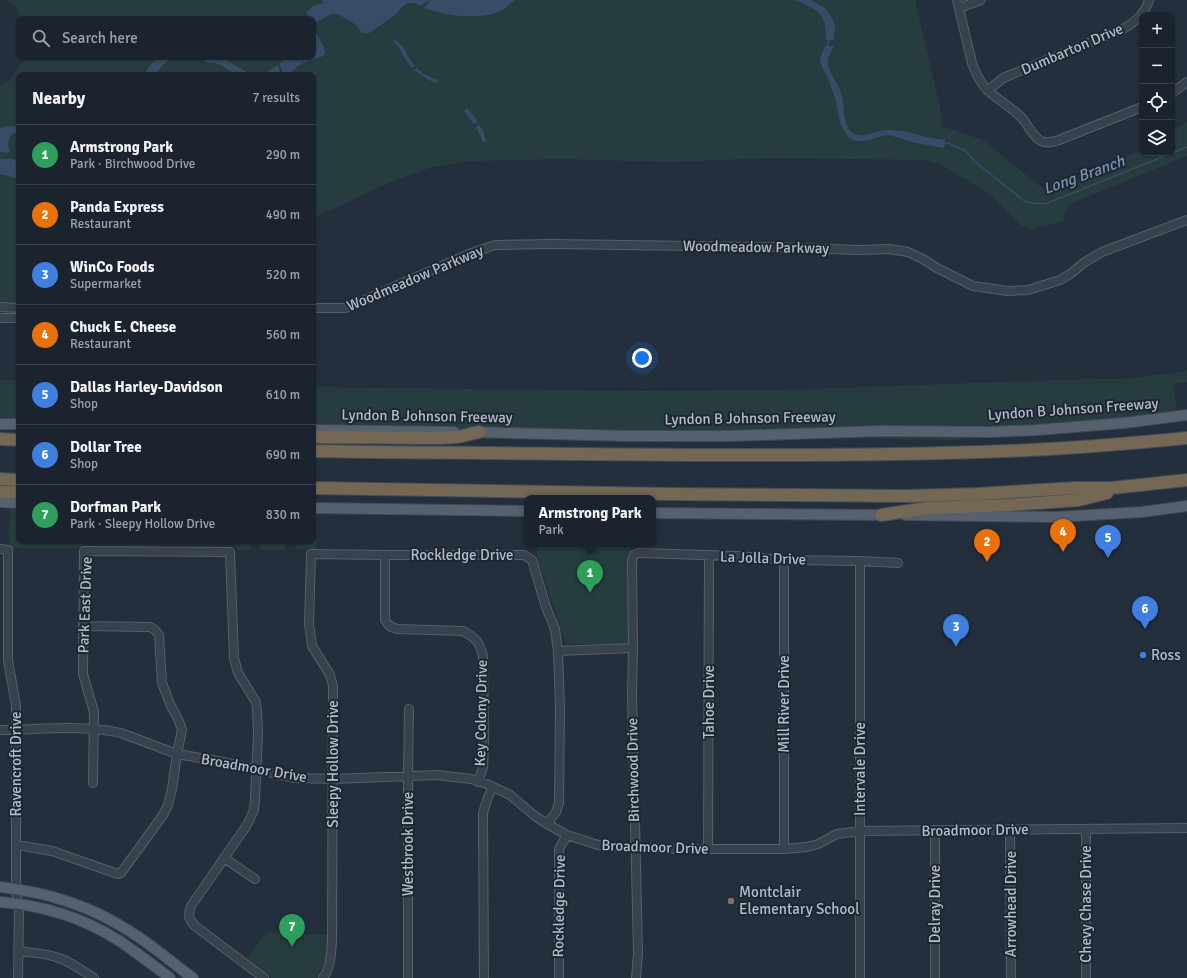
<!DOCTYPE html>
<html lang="en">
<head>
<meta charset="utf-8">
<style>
	:root { --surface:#1b232e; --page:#282f3a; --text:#f1f3f6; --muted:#a0a4aa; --line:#39404a; --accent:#b45309 }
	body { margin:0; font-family:Signika,sans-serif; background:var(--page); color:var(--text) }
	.controls { position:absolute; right:12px; top:12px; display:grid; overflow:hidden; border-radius:8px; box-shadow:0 1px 3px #0004 }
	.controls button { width:36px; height:36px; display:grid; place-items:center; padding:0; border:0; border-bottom:1px solid var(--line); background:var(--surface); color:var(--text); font:20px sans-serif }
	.you { position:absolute; left:642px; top:358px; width:14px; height:14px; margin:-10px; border:3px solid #fff; border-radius:50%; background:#1a73e8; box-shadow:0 0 0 6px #1a73e833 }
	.badge { display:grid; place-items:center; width:26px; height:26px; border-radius:50%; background:var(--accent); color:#fff; font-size:13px; font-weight:700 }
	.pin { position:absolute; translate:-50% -33px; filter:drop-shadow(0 1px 2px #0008) }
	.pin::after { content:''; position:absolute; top:21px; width:14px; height:12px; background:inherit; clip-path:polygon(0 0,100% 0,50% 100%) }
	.popup { position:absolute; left:524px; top:495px; width:132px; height:52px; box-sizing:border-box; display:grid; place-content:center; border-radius:8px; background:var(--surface); filter:drop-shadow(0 1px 3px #0005); font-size:13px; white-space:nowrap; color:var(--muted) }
	.popup b { font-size:15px; color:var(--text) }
	.popup::after { content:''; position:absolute; left:50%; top:100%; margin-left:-8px; border:8px solid transparent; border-top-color:var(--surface) }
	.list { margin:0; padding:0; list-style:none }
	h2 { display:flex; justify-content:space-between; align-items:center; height:52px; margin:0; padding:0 16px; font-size:17px }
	h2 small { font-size:13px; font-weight:400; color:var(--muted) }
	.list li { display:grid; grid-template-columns:26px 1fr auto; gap:12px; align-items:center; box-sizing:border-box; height:60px; padding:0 16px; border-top:1px solid var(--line) }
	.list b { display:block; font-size:15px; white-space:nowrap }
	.list p { margin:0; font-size:13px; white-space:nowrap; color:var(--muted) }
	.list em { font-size:13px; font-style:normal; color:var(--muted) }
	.icon { flex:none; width:22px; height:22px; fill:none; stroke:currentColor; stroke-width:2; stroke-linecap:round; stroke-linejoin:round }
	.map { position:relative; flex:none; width:1187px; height:978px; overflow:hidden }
	.search { position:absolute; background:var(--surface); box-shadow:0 1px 3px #0004; left:16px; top:16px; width:300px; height:44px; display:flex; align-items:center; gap:10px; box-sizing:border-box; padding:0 14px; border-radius:8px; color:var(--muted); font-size:15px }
	.panel { position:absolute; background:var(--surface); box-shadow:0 1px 3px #0004; left:16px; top:72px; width:300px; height:472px; border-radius:8px }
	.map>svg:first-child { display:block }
	.green { fill:#263c3f }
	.water { fill:#394c67 }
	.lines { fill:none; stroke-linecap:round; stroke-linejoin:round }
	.stream { stroke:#394c67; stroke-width:1.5 }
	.minor-casing { stroke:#565f6c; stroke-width:10 }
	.major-casing { stroke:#414a57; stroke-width:12 }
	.highway-casing { stroke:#434c59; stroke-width:14 }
	.minor { stroke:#38414e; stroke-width:8 }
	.major { stroke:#56606e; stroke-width:10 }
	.highway { stroke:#746855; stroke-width:12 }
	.shop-dot { fill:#3f7fe0; stroke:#1d2633; stroke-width:1.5 }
	.education-dot { fill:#8d6e63; stroke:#1d2633; stroke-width:1.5 }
	.labels { text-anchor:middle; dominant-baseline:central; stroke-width:4; stroke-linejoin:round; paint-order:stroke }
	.street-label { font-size:15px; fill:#b4bcc9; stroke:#1d2633 }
	.poi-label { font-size:15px; fill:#b4bcc9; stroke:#1d2633; text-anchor:start }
	.water-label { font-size:16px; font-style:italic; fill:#7c92b1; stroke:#1d2633 }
</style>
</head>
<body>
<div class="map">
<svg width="1187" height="978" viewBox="0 0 1187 978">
	<rect width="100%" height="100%" fill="#242f3e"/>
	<path class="green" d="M5,0H915L943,120L940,128L944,127L983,140L1042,188L1059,183L1142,150V153H1172V131L1187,122V156L1070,204L1063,215L1065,220L1031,230L1022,226L991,195L942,165L925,160L773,158L672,162L563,159L470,161L432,167L393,181L313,218V75H19V303H0V85L10,80L23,61V57H313V19H20L17,8Z
		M1187,371V382L1173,384L1177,412L1164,418L952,440L313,431V387L641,391L780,390L1089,379H1126Z
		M0,379L19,381V427H0Z
		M10,509H19V541H83V548H9Z
		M313,514H317L316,549H296V542H286L285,550L260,549V541H251L250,550H237V541H313Z
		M537,544H631V644H566L538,560L537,556Z
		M267,932L329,935L325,962L317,978H271L247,958Z"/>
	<path class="water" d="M322,0H427L421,6L414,3H408L403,6L394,16L369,33H362L356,25L349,20L337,14H331L315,23L313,21V19H311L307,15V12L313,6L323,3Z
		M432,0H515C511,3 507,7 503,10C481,21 446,16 424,8Z
		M795,0H811L824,7L829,13L835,25L834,40H826C826,12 819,11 795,0Z
		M313,24C314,35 326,44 325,55C318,59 310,59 303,63C296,66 291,75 284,75L279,64L286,57H313Z
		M395,39L404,48L410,60L415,66L412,68C404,60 402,49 393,41Z
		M825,46H834C832,51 827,58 828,63C829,75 838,82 841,93C845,104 842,127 853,133C863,139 870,133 879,131C883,130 887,130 891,130C910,130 927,139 945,140L944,148L916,143L889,135L881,136L871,140L862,141H855L849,138L840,123L836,101L828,79L821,65L820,58Z
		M157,57H173L162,66L155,75H144L149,67Z
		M199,57H219L224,59L245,71L256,75H238L228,70L221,65L216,63H210L206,62Z
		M278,65L281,75H262L264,74Z
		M417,68L422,73L439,81L437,83L429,80L414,70Z
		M467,108L476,119L477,122L474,124L464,111Z
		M479,125L483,130L486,142H483L476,127Z
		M7,126L19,127V132L13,133C9,138 6,144 10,151L7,153L0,152V128Z
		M0,159H13L19,163V179L0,174Z"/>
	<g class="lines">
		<path class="stream" d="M425,0L432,2
			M827,47L829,39
			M944,143H948L966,151L974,161L1023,200L1032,203L1045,204L1187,147"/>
		<defs>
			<path id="minor" d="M957,0L972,63C983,96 999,96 1021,117C1028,124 1032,136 1041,141C1047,144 1053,142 1059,140L1142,107
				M959,8L981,0
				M988,91L992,87L1003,78L1123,29C1135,22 1145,14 1149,0
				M1172,93L1187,82
				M0,307L19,308
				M313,308H346L469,254L495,245L553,244L772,247L859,250L889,249L908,252L923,259L937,268L973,286L1008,291L1028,290L1060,280L1070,274L1085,262L1102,252L1187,220
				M0,318H19
				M0,549L8,550V660L16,706V889L19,911L18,978
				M385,555V620C388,626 391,627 397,629L463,631C477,639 479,641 483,656L484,747L483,767L478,782
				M784,560V849
				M558,651L633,648
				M0,730C40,730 82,724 121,733L177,754L218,761L295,778L333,779L437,775L471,779L487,784L510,795L535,816L547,824L567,835L598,845L613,847L682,849H784L807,847L818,844L837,834L860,831L1187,828
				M93,783L94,712L83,674L84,551L230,552L234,658L238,673L256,702L257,710L258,734L255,799L254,810L247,825L191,906C188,916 188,918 195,926L264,978
				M1010,829L1011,978
				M1086,829V978
				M935,830V978
				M17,845L52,851L118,874L121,873L163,815L168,805L172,789L177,754L182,730L179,721L170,704L162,683L159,635L155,630L150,627L83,626
				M708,849L709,556
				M224,858L255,879
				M18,951C32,953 46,953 59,958C71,962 83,971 94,978
				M323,978C331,968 331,954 332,941L333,686L330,675L312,646L311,638L309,624L311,554L385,555H524L532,560L546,607L555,629L558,651L560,709L559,803L556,812L547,824
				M408,978V776L409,709
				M484,978L483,813L488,797L493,787
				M559,978V849L567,835
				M636,978L638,953L632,694L633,648L632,561L634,555L639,553L738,556L784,560L860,561L898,563
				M860,978V561"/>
			<path id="major" d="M0,424H19
				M313,430L454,432
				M472,432L629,436H730L880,431L991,432L1037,430L1124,423L1187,415
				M0,502L19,503
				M313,508L527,511
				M653,513L889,515
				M905,515L1056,517L1142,512L1187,506
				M0,887C45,892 88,905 126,929C150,943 171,962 193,978
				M0,902C41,905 83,918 118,940C136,952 153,965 170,978"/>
			<path id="highway" d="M313,437L436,438L458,437L479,432
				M0,439L19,440
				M313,451L369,452C581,453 794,459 1006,451C1067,449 1127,444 1187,438
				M0,479L19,480
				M313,488L668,494L907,496L977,494L1075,488H1112L1187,480
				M0,492H19
				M881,515L928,508L1009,505L1079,500L1107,493"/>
		</defs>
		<use href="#minor" class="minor-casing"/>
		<use href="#major" class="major-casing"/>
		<use href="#highway" class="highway-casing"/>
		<use href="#minor" class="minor"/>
		<use href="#major" class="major"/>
		<use href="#highway" class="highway"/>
	</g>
	<circle class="shop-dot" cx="1143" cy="655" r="4"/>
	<circle class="education-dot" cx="731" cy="901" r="4"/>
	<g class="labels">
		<g class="street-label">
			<text transform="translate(1072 49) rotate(-23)">Dumbarton Drive</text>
			<text transform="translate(756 247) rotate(1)">Woodmeadow Parkway</text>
			<text transform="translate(415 278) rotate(-23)">Woodmeadow Parkway</text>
			<text transform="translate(1073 409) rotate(-4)">Lyndon B Johnson Freeway</text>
			<text transform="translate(427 416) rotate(1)">Lyndon B Johnson Freeway</text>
			<text transform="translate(750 418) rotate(-1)">Lyndon B Johnson Freeway</text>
			<text x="462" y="555">Rockledge Drive</text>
			<text transform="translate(763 558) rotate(2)">La Jolla Drive</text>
			<text transform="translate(85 605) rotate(-88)">Park East Drive</text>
			<text transform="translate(709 702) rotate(-90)">Tahoe Drive</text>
			<text transform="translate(784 704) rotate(-90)">Mill River Drive</text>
			<text transform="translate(481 713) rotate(-89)">Key Colony Drive</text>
			<text transform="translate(16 764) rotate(-90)">Ravencroft Drive</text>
			<text transform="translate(333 764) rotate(-90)">Sleepy Hollow Drive</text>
			<text transform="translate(254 768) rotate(10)">Broadmoor Drive</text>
			<text transform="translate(860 769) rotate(-90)">Intervale Drive</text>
			<text transform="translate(633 770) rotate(-91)">Birchwood Drive</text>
			<text transform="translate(975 830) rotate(-1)">Broadmoor Drive</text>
			<text transform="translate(408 844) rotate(-90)">Westbrook Drive</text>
			<text transform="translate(655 847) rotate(2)">Broadmoor Drive</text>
			<text transform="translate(935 904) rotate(-90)">Delray Drive</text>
			<text transform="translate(1011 904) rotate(-90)">Arrowhead Drive</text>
			<text transform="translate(1086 904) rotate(-90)">Chevy Chase Drive</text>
			<text transform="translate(559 906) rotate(-89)">Rockledge Drive</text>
		</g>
		<g class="poi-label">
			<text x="1151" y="655">Ross</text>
			<text x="739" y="892">Montclair<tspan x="739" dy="17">Elementary School</tspan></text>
		</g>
		<g class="water-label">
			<text transform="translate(1084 175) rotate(-20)">Long Branch</text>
		</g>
	</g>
</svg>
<div class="controls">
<button>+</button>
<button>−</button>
<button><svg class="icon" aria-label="locate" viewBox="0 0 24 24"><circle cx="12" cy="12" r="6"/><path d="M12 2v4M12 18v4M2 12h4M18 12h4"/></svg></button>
<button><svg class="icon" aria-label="layers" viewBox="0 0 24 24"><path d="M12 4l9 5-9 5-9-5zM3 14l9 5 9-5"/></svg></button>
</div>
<div class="you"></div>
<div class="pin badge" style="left:590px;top:593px;background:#2e9e5b">1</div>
<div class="popup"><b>Armstrong Park</b>Park</div>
<div class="pin badge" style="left:987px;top:562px;background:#e8710a">2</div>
<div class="pin badge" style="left:956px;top:647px;background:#3f7fe0">3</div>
<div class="pin badge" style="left:1063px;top:552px;background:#e8710a">4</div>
<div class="pin badge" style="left:1108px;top:558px;background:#3f7fe0">5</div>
<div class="pin badge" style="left:1145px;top:629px;background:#3f7fe0">6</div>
<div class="pin badge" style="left:292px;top:947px;background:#2e9e5b">7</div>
<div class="search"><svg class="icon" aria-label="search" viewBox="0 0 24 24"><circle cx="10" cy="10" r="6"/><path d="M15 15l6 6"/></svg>Search here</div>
<section class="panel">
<h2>Nearby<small>7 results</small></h2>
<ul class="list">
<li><span class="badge" style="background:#2e9e5b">1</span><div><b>Armstrong Park</b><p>Park · Birchwood Drive</p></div><em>290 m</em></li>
<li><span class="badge" style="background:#e8710a">2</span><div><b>Panda Express</b><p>Restaurant</p></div><em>490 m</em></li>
<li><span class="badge" style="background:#3f7fe0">3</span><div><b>WinCo Foods</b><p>Supermarket</p></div><em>520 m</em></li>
<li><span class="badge" style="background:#e8710a">4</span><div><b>Chuck E. Cheese</b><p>Restaurant</p></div><em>560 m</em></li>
<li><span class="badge" style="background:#3f7fe0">5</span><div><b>Dallas Harley-Davidson</b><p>Shop</p></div><em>610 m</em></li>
<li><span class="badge" style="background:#3f7fe0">6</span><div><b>Dollar Tree</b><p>Shop</p></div><em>690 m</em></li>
<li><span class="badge" style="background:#2e9e5b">7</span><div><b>Dorfman Park</b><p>Park · Sleepy Hollow Drive</p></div><em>830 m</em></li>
</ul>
</section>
</div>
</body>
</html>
